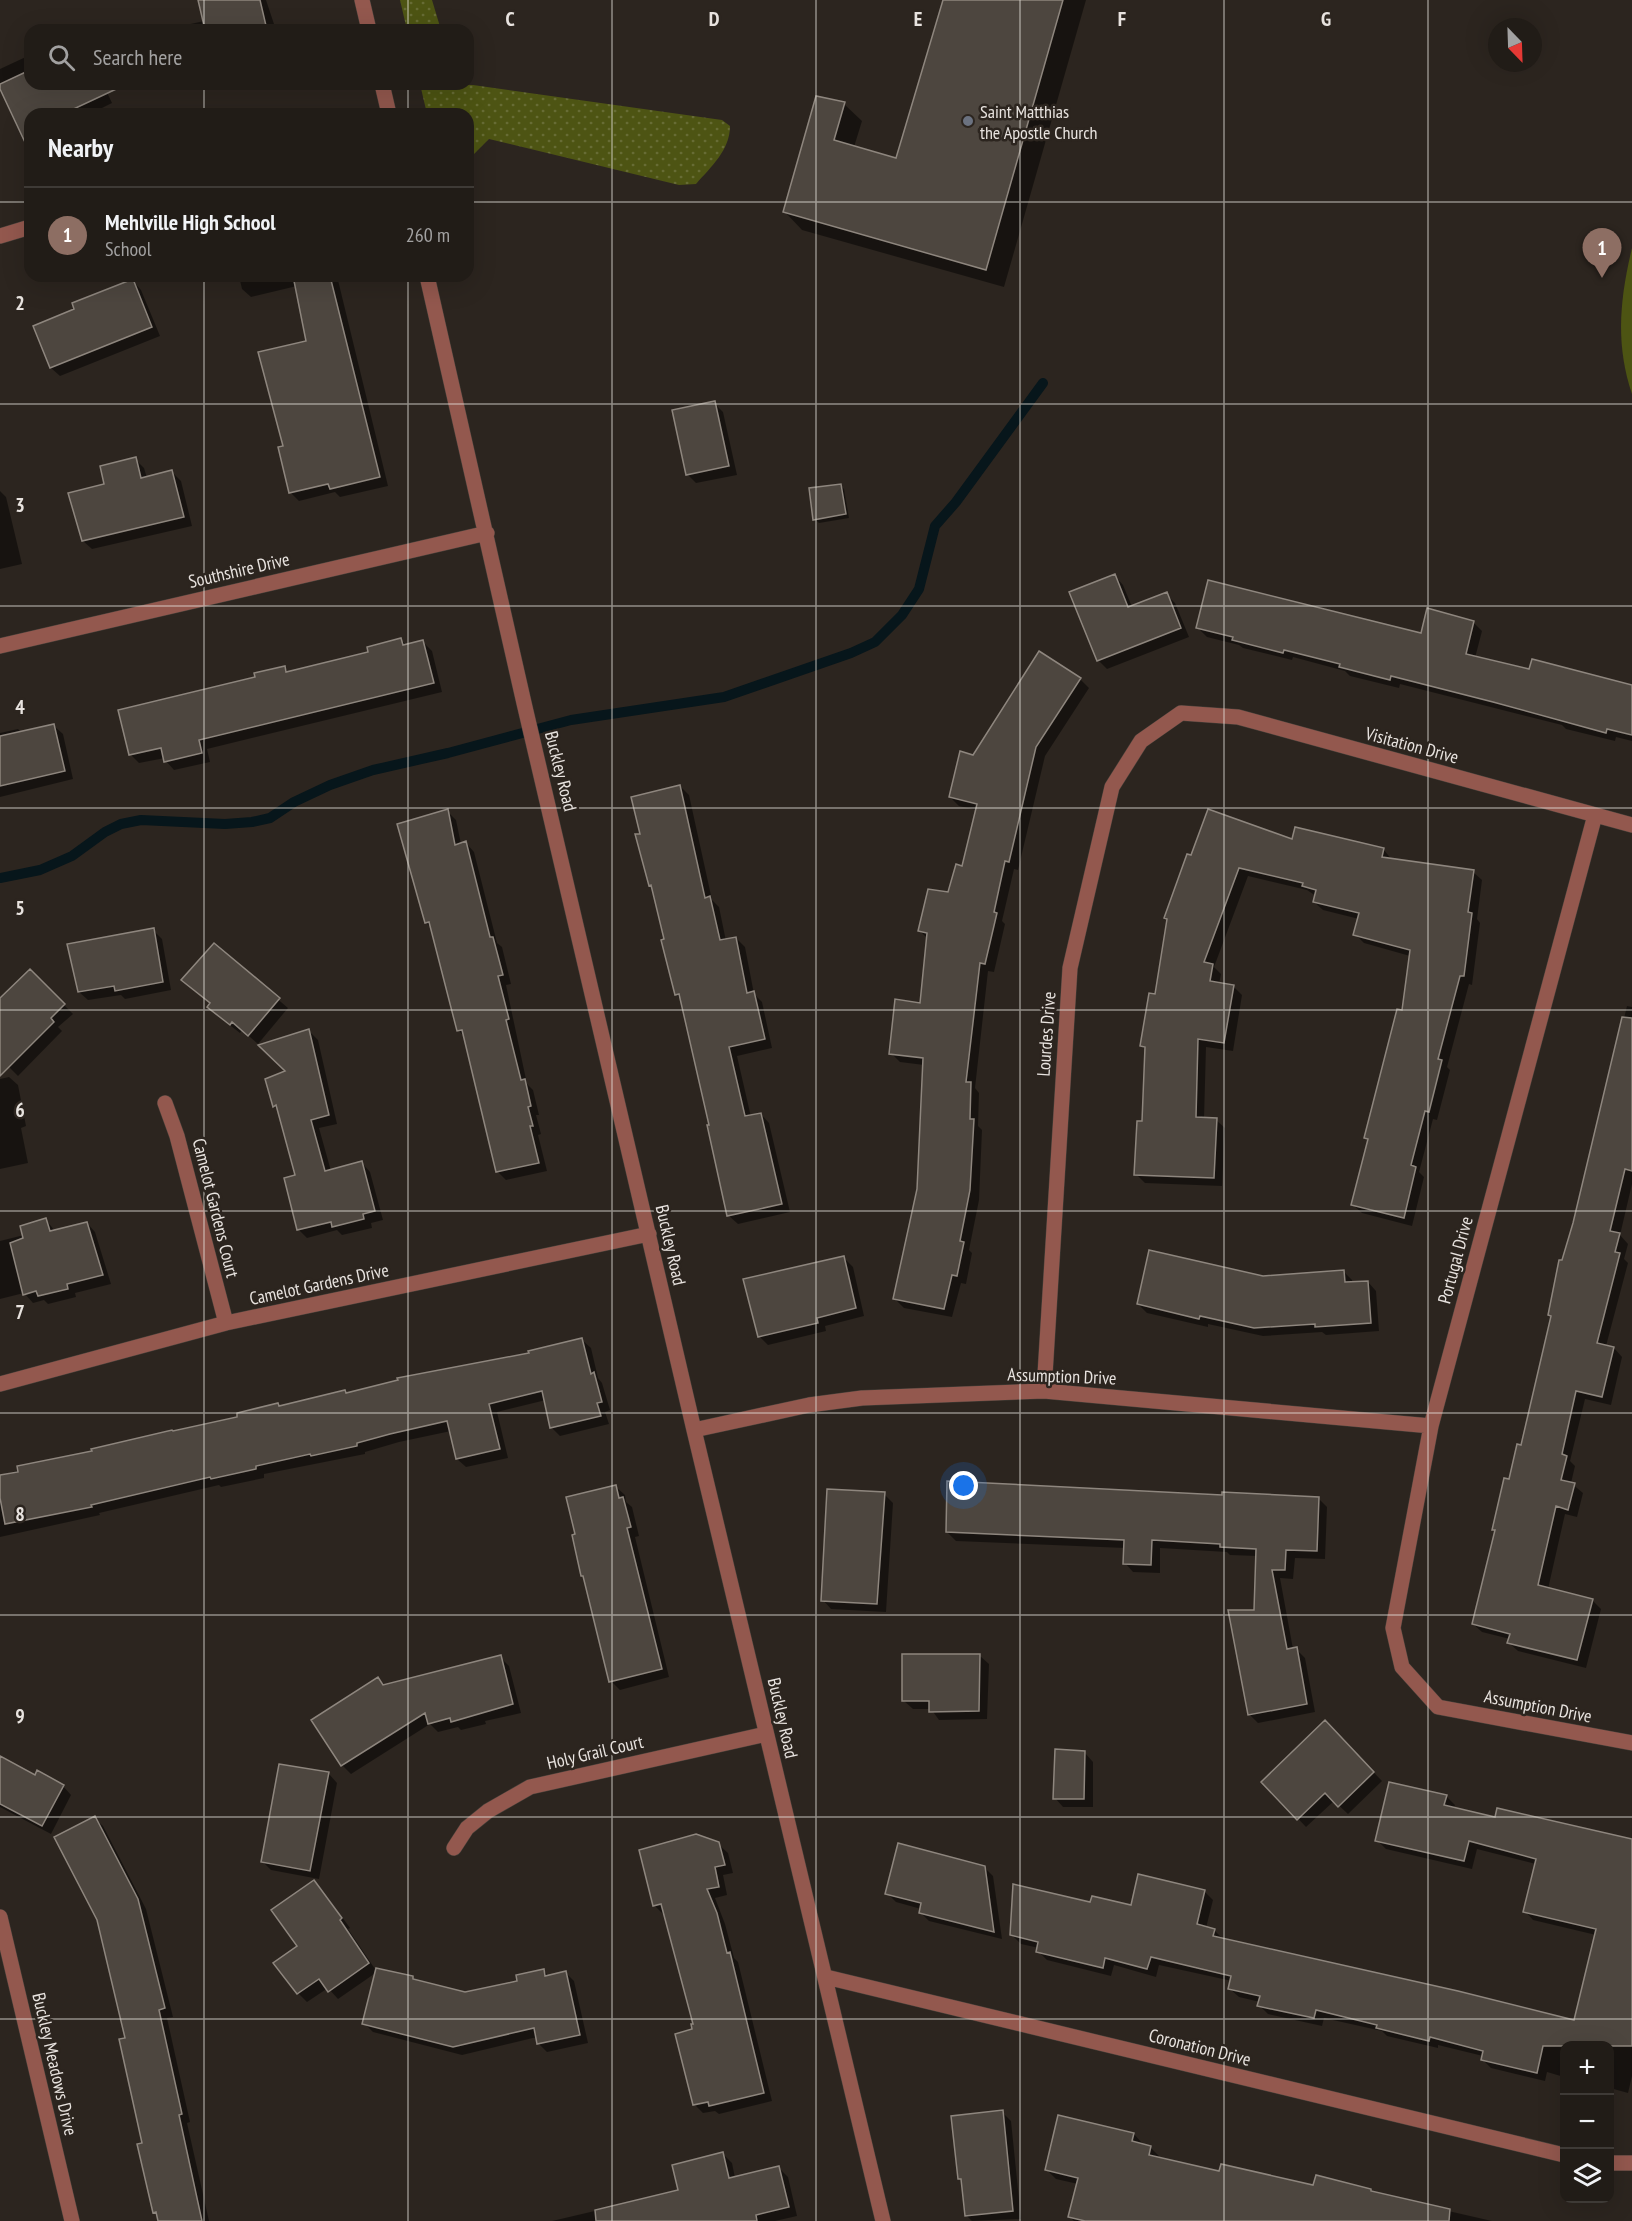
<!DOCTYPE html>
<html lang="en">
<head>
<meta charset="utf-8">
<style>
	:root { --surface:#211c17; --page:#292520; --text:#f1f3f6; --muted:#a2a1a1; --line:#3e3a36; --accent:#d93025 }
	body { margin:0; font-family:"PT Sans Narrow",sans-serif; background:var(--page); color:var(--text) }
	.controls { position:absolute; right:18px; bottom:18px; display:grid; overflow:hidden; border-radius:12px; box-shadow:0 6px 24px #0002 }
	.controls button { width:54px; height:54px; display:grid; place-items:center; padding:0; border:0; border-bottom:2px solid var(--line); background:var(--surface); color:var(--text); font:30px sans-serif }
	.compass { position:absolute; left:1488px; top:18px; width:54px; height:54px; border-radius:50%; background:var(--surface); box-shadow:0 6px 24px #0002; rotate:157deg }
	.you { position:absolute; left:964px; top:1486px; width:21px; height:21px; margin:-15px; border:4px solid #fff; border-radius:50%; background:#1a73e8; box-shadow:0 0 0 9px #1a73e833 }
	.badge { display:grid; place-items:center; width:39px; height:39px; border-radius:50%; background:var(--accent); color:#fff; font-size:20px; font-weight:700 }
	.pin { position:absolute; translate:-50% -50px; filter:drop-shadow(0 2px 3px #0008) }
	.pin::after { content:''; position:absolute; top:32px; width:21px; height:18px; background:inherit; clip-path:polygon(0 0,100% 0,50% 100%) }
	.list { margin:0; padding:0; list-style:none }
	h2 { display:flex; justify-content:space-between; align-items:center; height:78px; margin:0; padding:0 24px; font-size:26px }
	h2 small { font-size:20px; font-weight:400; color:var(--muted) }
	.list li { display:grid; grid-template-columns:39px 1fr auto; gap:18px; align-items:center; box-sizing:border-box; height:96px; padding:0 24px; border-top:2px solid var(--line) }
	.list b { display:block; font-size:22px; white-space:nowrap }
	.list p { margin:0; font-size:20px; white-space:nowrap; color:var(--muted) }
	.list em { font-size:20px; font-style:normal; color:var(--muted) }
	.icon { flex:none; width:33px; height:33px; fill:none; stroke:currentColor; stroke-width:2; stroke-linecap:round; stroke-linejoin:round }
	.map { position:relative; flex:none; width:1632px; height:2221px; overflow:hidden }
	.search { position:absolute; background:var(--surface); box-shadow:0 6px 24px #0002; left:24px; top:24px; width:450px; height:66px; display:flex; align-items:center; gap:15px; box-sizing:border-box; padding:0 21px; border-radius:18px; color:var(--muted); font-size:22px }
	.panel { position:absolute; background:var(--surface); box-shadow:0 6px 24px #0002; left:24px; top:108px; width:450px; height:174px; border-radius:18px }
	.map>svg:first-child { display:block }
	.grass { fill:url(#grass-dots) }
	.pitch { fill:#4d5413 }
	.shadow { fill:#0007 }
	.lines { fill:none; stroke-linecap:round; stroke-linejoin:round }
	.stream { stroke:#07161b; stroke-width:10 }
	.building { fill:#4d463f; stroke:#8e867e; stroke-width:1.5 }
	.minor-casing { stroke:#46403a; stroke-width:16 }
	.minor { stroke:#93584e; stroke-width:15 }
	.grid { fill:none; stroke:#e8e3df; stroke-width:1.5; stroke-opacity:0.55 }
	.worship-dot { fill:#6b7280; stroke:#2c251f; stroke-width:2 }
	.labels { text-anchor:middle; dominant-baseline:central; stroke-width:5; stroke-linejoin:round; paint-order:stroke }
	.poi-label { font-size:18px; fill:#e8e3df; stroke:#2c251f; text-anchor:start }
	.street-label { font-size:18px; fill:#e8e3df; stroke:#2c251f }
	.grid-label { font-size:20px; text-anchor:middle; font-weight:bold; fill:#e8e3df; stroke:#2c251f; stroke-width:5; stroke-linejoin:round; paint-order:stroke }
</style>
</head>
<body>
<div class="map">
<svg width="1632" height="2221" viewBox="0 0 1632 2221">
	<defs>
		<pattern id="grass-dots" width="8" height="8" patternUnits="userSpaceOnUse" patternTransform="scale(1.5)"><rect width="8" height="8" fill="#4d5413"/><path d="M2 2h.1M6 6h.1" fill="none" stroke="#676c35" stroke-width="1.8" stroke-linecap="round"/></pattern>
	</defs>
	<rect width="100%" height="100%" fill="#2c251f"/>
	<path class="grass" d="M400,0H432L441,30H407Z
		M420,84L473,85L722,120L730,126C730,150 711,167 696,184L679,185L489,139L468,160V114H427Z"/>
	<path class="pitch" d="M1632,248V394C1615,344 1620,298 1632,248Z"/>
	<path class="shadow" d="M218,0H266L276,30H178L177,27L204,21Z
		M945,0H1086L1004,287L802,230L785,212L844,104L862,121L854,147L897,160Z
		M30,55V84H103L112,103L90,114H30V138L21,130L0,83V69Z
		M239,276H337L388,486L340,497L335,492L299,501L290,492L285,447L308,342L297,286L251,297L242,289Z
		M133,281L141,290L160,336L60,376L51,368L76,310Z
		M714,403L723,412L737,475L696,483L688,475Z
		M135,459L144,468L147,478L172,472L181,481L192,526L92,549L83,541L106,485Z
		M840,485L844,489L849,518L819,523L815,519Z
		M0,491L6,497L22,564L0,569Z
		M1115,576L1123,585L1132,607L1166,594L1175,603L1189,637L1107,669L1099,661L1071,593Z
		M1473,622L1482,631L1475,658L1530,671L1632,686V741L1616,737L1615,741L1566,729L1562,725L1400,684L1399,688L1350,676L1345,671L1293,657L1292,660L1243,648L1239,645L1207,637L1198,628L1422,635Z
		M401,640L407,645L423,642L432,651L442,692L207,749L210,762L174,770L166,761L165,758L139,763L131,755L257,679L284,668L289,673L370,653Z
		M1080,679L1089,688L1045,756L1018,870L1014,869L1002,921L1005,924L994,972L988,971L975,1088L979,1093L978,1126L982,1130L979,1200L969,1250L972,1253L966,1284L961,1283L952,1317L904,1308L895,1299L918,1190L924,1065L900,1062L891,1053L921,1004L928,939L920,931L949,894L963,867L977,810L959,806L950,797L974,756Z
		M54,726L63,734L73,779L0,797V733L18,729L22,733Z
		M680,786L689,795L712,900L719,907L726,941L736,938L745,947L754,994L762,1002L772,1048L737,1056L751,1117L761,1114L769,1123L790,1212L738,1224L729,1216L711,1126L681,1000L676,994L666,940L653,888L650,885L641,835Z
		M447,811L456,820L461,844L466,843L474,852L497,943L502,947L511,984L506,985L527,1084L533,1090L539,1115H536L541,1134L538,1135L547,1171L506,1180L497,1171L465,1037L458,1030L433,929L426,923Z
		M1293,841L1384,850L1392,860L1473,872L1482,880L1477,919L1480,923L1472,985L1469,984L1447,1067L1450,1070L1437,1120L1433,1119L1419,1172L1424,1177L1412,1226L1362,1213L1353,1205L1369,1141L1365,1137L1403,1012L1410,956L1364,943L1355,934L1359,919L1323,910L1314,902L1316,896L1307,890L1248,876L1214,967L1221,974L1219,984L1233,986L1242,995L1233,1051L1206,1047L1204,1119L1216,1120L1225,1128L1222,1186L1145,1183L1136,1174L1143,1123L1146,1050L1142,1046L1156,996L1168,921L1166,918L1188,856Z
		M153,930L162,939L171,990L125,999L121,995L88,1000L79,992Z
		M214,945L288,1008L258,1044L242,1030L240,1033L218,1016L209,1007L211,1004L192,989Z
		M30,971L73,1014L58,1027L62,1031L18,1076L0,1058V1000Z
		M1627,1006L1632,1007V1184L1620,1235L1628,1244L1624,1259L1628,1263L1606,1346L1614,1348L1622,1357L1611,1405L1585,1399L1570,1461L1575,1466L1571,1483L1583,1493L1577,1517L1565,1514L1548,1589L1592,1600L1601,1609L1586,1668L1518,1651L1509,1643L1510,1639L1482,1632L1473,1624L1496,1532L1493,1529L1522,1446L1553,1317L1563,1262L1580,1199Z
		M309,1031L318,1040L337,1124L319,1128L331,1171L362,1163L370,1172L383,1220L371,1223L372,1228L342,1235L337,1230L307,1238L298,1229L296,1176L279,1111L274,1106L287,1071Z
		M9,1077L18,1085L26,1126L21,1128L28,1163L0,1169V1079Z
		M46,1220L55,1231L87,1223L95,1232L111,1284L75,1293L76,1297L48,1304L44,1300L33,1303L24,1293L0,1299V1241L24,1235Z
		M844,1258L853,1267L864,1316L825,1326L826,1331L768,1345L759,1336Z
		M1344,1272L1352,1280L1353,1283L1368,1282L1376,1291L1379,1331L1326,1335L1322,1332L1263,1336L1208,1324V1327L1147,1313L1138,1304L1263,1278Z
		M582,1340L591,1348L598,1378L602,1383L610,1410L605,1412L609,1424L560,1436L551,1427L546,1400L497,1412L508,1458L466,1467L457,1459L451,1431L399,1442L365,1452V1454L264,1474V1478L221,1487L219,1485L99,1513L100,1515L0,1537V1475L239,1418L278,1405L280,1407L345,1391L348,1394L531,1355Z
		M616,1487L625,1495L626,1502L632,1507L639,1536L635,1537L669,1677L620,1690L611,1681L586,1579L582,1576Z
		M884,1494L893,1503L886,1612L831,1609L823,1600Z
		M1224,1497L1319,1499L1327,1507L1325,1559L1295,1558L1293,1579L1280,1578L1293,1649H1296L1305,1658L1315,1712L1258,1723L1249,1714L1257,1556L1230,1555L1227,1552L1160,1548V1573L1133,1572L1125,1563V1548L956,1541L947,1532Z
		M980,1656L989,1664L987,1719L939,1720L931,1709H913L904,1701Z
		M500,1657L509,1666L521,1713L485,1721L486,1724L461,1730L458,1727L438,1732L430,1724L351,1774L342,1765L378,1679L385,1686Z
		M1325,1722L1382,1781L1348,1814L1334,1801L1306,1827L1263,1782Z
		M1085,1753L1093,1762V1807H1063L1055,1798Z
		M0,1758L36,1777L63,1786L71,1795L51,1834L0,1807Z
		M329,1774L337,1783L319,1879L271,1870L262,1861Z
		M1446,1796L1455,1805L1454,1808L1496,1818L1632,1840V2076L1628,2093L1610,2088V2046H1564V2077L1547,2072L1545,2081L1491,2068L1482,2059L1483,2056L1438,2045V2048L1387,2036L1382,2031L1324,2018L1322,2026L1268,2014L1259,2005L1260,2002L1239,1997L1230,1989L1232,1981L1159,1965L1156,1977L1114,1965L1111,1976L1047,1960L1038,1951L1039,1948L1021,1944L1012,1935L1091,1904L1132,1907L1204,1891L1213,1900L1206,1928L1214,1930L1223,1939L1575,2021L1596,1935L1533,1920L1525,1911L1536,1864L1477,1849L1472,1869L1386,1849L1377,1840Z
		M94,1818L103,1826L146,1909L173,2017L167,2018L190,2122L187,2123L209,2221H160L154,2212Z
		M718,1844L728,1853L733,1873L723,1875L727,1895L715,1898L725,1924L734,1958L738,1962L772,2101L719,2114L715,2111L703,2113L694,2104L695,2025L665,1913L663,1914L654,1905Z
		M984,1867L993,1876L1002,1939L929,1921L920,1912L921,1909L896,1902L887,1893Z
		M314,1882L323,1891L350,1928L348,1929L377,1972L412,1977L417,1982L465,1993L518,1982L543,1970L549,1976L565,1972L574,1981L588,2043L547,2052L538,2043L537,2037L462,2055L373,2032L364,2023L377,1972L338,1999L328,1988L307,2002L298,1993L299,1947Z
		M1002,2112L1011,2121L1021,2219L972,2221L966,2215L963,2181L959,2178Z
		M1134,2134L1142,2143V2145L1150,2147L1159,2156L1158,2159L1220,2173L1314,2186L1371,2190L1374,2194L1492,2221H1074L1070,2217L1078,2184L1056,2179L1047,2170Z
		M723,2154L732,2163L735,2178L779,2168L788,2177L797,2216L775,2221H552L680,2191Z"/>
	<g class="lines">
		<path class="stream" d="M0,878L40,870L72,856L105,832L121,824L141,820L225,824L252,822L270,818L294,802L330,785L373,770L448,753L571,720L724,697L851,653L875,642L902,615L919,589L935,526L956,502L1043,383"/>
	</g>
	<path class="building" d="M198,0H260L267,30H205Z
		M943,0H1063L986,270L783,212L816,96L845,102L834,140L896,158Z
		M30,70V84H127L63,114H30V153L0,89V84Z
		M293,276H330L380,477L330,489L328,484L289,493L278,447L283,446L258,352L306,341Z
		M133,279L152,327L50,368L33,326L74,309L72,303Z
		M715,401L729,466L686,475L672,410Z
		M136,457L141,478L172,470L184,517L82,541L68,493L104,484L100,466Z
		M841,484L846,514L813,520L809,488Z
		M1115,574L1128,607L1167,592L1181,628L1097,661L1069,592Z
		M1208,580L1421,633L1427,608L1474,621L1466,654L1529,669L1532,659L1632,685V735L1607,729L1606,733L1493,702L1391,676L1390,680L1339,667L1340,664L1284,650L1283,653L1232,640L1233,637L1196,628Z
		M401,638L403,645L423,640L434,683L199,740L202,753L164,762L161,748L129,755L118,710L255,677L254,673L285,666L286,672L368,652L367,647Z
		M1039,651L1081,678L1036,747L1009,862L1005,861L994,912L997,913L985,964L980,963L966,1082H971L970,1119H974L970,1190L960,1241L964,1242L957,1276L952,1275L944,1309L893,1299L917,1189L923,1058L889,1054L895,999L920,1003L927,933L918,931L928,889L948,892L956,864L962,866L977,804L949,797L960,751L973,755Z
		M54,724L65,771L0,786V736Z
		M680,785L705,898L710,896L720,940L736,937L747,993L754,991L765,1039L729,1047L745,1116L761,1113L782,1204L727,1216L707,1125H709L679,994L675,995L661,940L664,939L651,885L649,886L635,834H640L631,797Z
		M448,809L455,845L466,841L490,937H493L503,975L498,976L509,1019L506,1020L521,1080L525,1079L531,1106L528,1107L533,1126H530L539,1163L496,1172L462,1030L457,1031L429,922L425,923L397,824Z
		M1208,809L1292,839L1295,827L1384,848L1382,857L1474,870L1468,912L1472,913L1464,976H1460L1438,1059L1442,1060L1429,1112L1425,1111L1411,1165L1416,1167L1404,1218L1351,1205L1368,1139L1364,1138L1397,1009L1402,1010L1410,950L1353,935L1359,913L1313,902L1316,890L1302,886L1303,883L1239,868L1204,962L1213,964L1210,981L1234,985L1224,1043L1198,1039L1196,1117L1217,1118L1214,1178L1134,1175L1137,1121H1142L1145,1047L1140,1046L1149,993L1155,994L1167,919L1164,918L1187,854L1191,855Z
		M154,928L163,982L115,991L114,986L78,992L67,944Z
		M214,943L280,998L248,1036L232,1022L230,1025L207,1007L210,1003L181,980Z
		M30,969L65,1004L51,1018L54,1022L0,1076V998Z
		M1622,1017L1632,1018V1171L1625,1169L1610,1231L1620,1233L1615,1252L1620,1253L1597,1343L1614,1347L1602,1397L1576,1391L1562,1454L1567,1456L1561,1480L1575,1483L1568,1510L1556,1506L1538,1585L1593,1599L1577,1660L1507,1643L1510,1634L1472,1624L1495,1530H1492L1504,1478L1509,1479L1517,1444L1521,1445L1551,1316L1548,1315L1559,1260H1562L1573,1223Z
		M309,1029L329,1115L311,1120L325,1171L362,1161L375,1211L363,1214L364,1219L332,1227L331,1222L297,1230L284,1178L295,1175L276,1105L273,1107L265,1079L285,1071L258,1045Z
		M46,1218L50,1231L87,1222L103,1275L67,1284L68,1289L38,1296L36,1291L23,1295L10,1243L23,1238L20,1226Z
		M1149,1250L1263,1276L1344,1270L1345,1282L1368,1281L1371,1323L1315,1327V1324L1254,1328L1200,1316L1199,1319L1137,1304Z
		M844,1256L856,1308L817,1318L818,1323L758,1337L743,1279Z
		M582,1338L591,1374L594,1372L602,1402L597,1403L601,1416L550,1428L542,1391L489,1404L500,1449L456,1459L447,1421L390,1434L357,1443V1446L311,1456L310,1454L256,1466V1469L211,1479L210,1477L91,1505L92,1507L5,1524L0,1498V1475L18,1472L17,1466L92,1451L91,1449L172,1430L173,1431L237,1417V1413L278,1403L279,1406L345,1390L346,1393L398,1380L397,1378L529,1353L528,1351Z
		M947,1481L1222,1495V1492L1319,1497L1317,1551L1286,1550L1285,1570H1272L1287,1649L1297,1647L1307,1704L1248,1715L1228,1610H1254L1256,1549L1220,1547V1544L1152,1540L1151,1565L1123,1564L1124,1540L946,1532Z
		M616,1485L619,1498L623,1497L631,1527L627,1528L662,1669L609,1682L583,1576H581L572,1535L575,1534L566,1497Z
		M827,1489L885,1492L877,1604L821,1601Z
		M902,1654H980L979,1711L929,1712V1701H902Z
		M501,1655L513,1704L451,1722L450,1718L428,1724L425,1713L341,1766L311,1720L378,1677L383,1685Z
		M1325,1720L1374,1772L1338,1807L1325,1793L1297,1820L1261,1782Z
		M1055,1749L1085,1751L1084,1799H1053Z
		M0,1756L35,1775L37,1770L64,1785L42,1826L0,1804Z
		M279,1764L329,1772L310,1871L261,1862Z
		M1389,1782L1447,1795L1444,1805L1495,1817L1497,1808L1632,1839V2046H1543L1537,2073L1481,2060L1483,2051L1430,2037L1429,2041L1376,2028L1377,2025L1316,2010L1314,2018L1257,2006L1260,1996L1228,1989L1231,1976L1151,1957L1147,1969L1105,1958L1103,1968L1036,1952L1038,1942L1010,1935L1013,1884L1090,1902L1092,1896L1131,1905L1138,1874L1205,1890L1197,1924L1215,1929L1213,1936L1458,1991L1574,2020L1596,1929L1523,1912L1536,1859L1469,1841L1464,1861L1375,1841Z
		M95,1816L138,1899L165,2008L159,2010L182,2114L179,2115L202,2221H158L156,2212L153,2213L137,2144L142,2143L119,2039L125,2038L97,1920L54,1837Z
		M696,1834L719,1842L725,1865L715,1867L719,1887L707,1889L717,1913L727,1953L730,1952L764,2093L709,2106L708,2102L693,2105L675,2034L692,2029L691,2024H693L661,1904L653,1906L639,1850Z
		M898,1843L985,1866L994,1932L919,1913L921,1903L885,1894Z
		M314,1880L342,1918L340,1920L369,1963L328,1992L319,1979L297,1994L273,1963L297,1946L271,1910Z
		M376,1968L413,1976V1979L465,1992L517,1981L516,1975L544,1969L545,1976L566,1971L580,2035L537,2044L534,2028L453,2047L362,2024Z
		M1003,2110L1013,2211L965,2216L961,2179H958L951,2116Z
		M1058,2115L1134,2133L1132,2141L1151,2146L1149,2155L1219,2171L1221,2164L1313,2185L1316,2175L1371,2189V2191L1450,2209L1449,2221H1085L1068,2217L1078,2178L1045,2170Z
		M723,2152L729,2178L779,2166L789,2207L756,2215L757,2221H596L595,2210L678,2190L672,2165Z"/>
	<g class="lines">
		<defs>
			<path id="minor" d="M362,0L369,30
				M382,84L389,114
				M0,236L30,227
				M427,276L524,703L694,1430L883,2221
				M0,646L487,533
				M1595,815L1431,1426L1393,1628L1402,1667L1438,1707L1632,1743
				M165,1103L177,1136L226,1323
				M0,1384L226,1323L649,1234
				M1044,1391L1070,968L1112,787L1141,741L1181,713L1238,717L1632,825
				M694,1430L809,1405L862,1398L1044,1391L1431,1426
				M454,1848L467,1828L488,1811L530,1787L766,1734
				M0,1917L72,2221
				M826,1977L1564,2155
				M1610,2163H1632"/>
		</defs>
		<use href="#minor" class="minor-casing"/>
		<use href="#minor" class="minor"/>
	</g>
	<path class="grid" d="M204,0V30M408,0V30M612,0V2221M816,0V2221M1020,0V2221M1224,0V2221M1428,0V2221M204,84V114M408,84V114M0,202H30M468,202H1632M204,276V2221M408,276V2221M0,404H1632M0,606H1632M0,808H1632M0,1010H1632M0,1211H1632M0,1413H1632M0,1615H1632M0,1817H1632M0,2019H1632"/>
	<circle class="worship-dot" cx="968" cy="121" r="6"/>
	<g class="labels">
		<g class="poi-label">
			<text x="980" y="111">Saint Matthias<tspan x="980" dy="21">the Apostle Church</tspan></text>
		</g>
		<g class="street-label">
			<text transform="translate(239 570) rotate(-13)">Southshire Drive</text>
			<text transform="translate(1412 745) rotate(15)">Visitation Drive</text>
			<text transform="translate(561 771) rotate(76)">Buckley Road</text>
			<text transform="translate(1046 1034) rotate(-86)">Lourdes Drive</text>
			<text transform="translate(216 1208) rotate(76)">Camelot Gardens Court</text>
			<text transform="translate(671 1245) rotate(77)">Buckley Road</text>
			<text transform="translate(1455 1260) rotate(-75)">Portugal Drive</text>
			<text transform="translate(319 1284) rotate(-12)">Camelot Gardens Drive</text>
			<text transform="translate(1062 1376) rotate(2)">Assumption Drive</text>
			<text transform="translate(1538 1706) rotate(11)">Assumption Drive</text>
			<text transform="translate(783 1718) rotate(77)">Buckley Road</text>
			<text transform="translate(595 1752) rotate(-13)">Holy Grail Court</text>
			<text transform="translate(1200 2047) rotate(14)">Coronation Drive</text>
			<text transform="translate(55 2064) rotate(77)">Buckley Meadows Drive</text>
		</g>
	</g>
	<g class="grid-label">
		<text x="510" y="26">C</text>
		<text x="714" y="26">D</text>
		<text x="918" y="26">E</text>
		<text x="1122" y="26">F</text>
		<text x="1326" y="26">G</text>
		<text x="20" y="310">2</text>
		<text x="20" y="512">3</text>
		<text x="20" y="714">4</text>
		<text x="20" y="915">5</text>
		<text x="20" y="1117">6</text>
		<text x="20" y="1319">7</text>
		<text x="20" y="1521">8</text>
		<text x="20" y="1723">9</text>
	</g>
</svg>
<div class="controls">
<button>+</button>
<button>−</button>
<button><svg class="icon" aria-label="layers" viewBox="0 0 24 24"><path d="M12 4l9 5-9 5-9-5zM3 14l9 5 9-5"/></svg></button>
</div>
<svg class="compass" viewBox="-18 -18 36 36"><path d="M0-13l5 13h-10z" fill="#e53935"/><path d="M0 13l5-13h-10z" fill="#a2a1a1"/></svg>
<div class="you"></div>
<div class="pin badge" style="left:1602px;top:278px;background:#8d6e63">1</div>
<div class="search"><svg class="icon" aria-label="search" viewBox="0 0 24 24"><circle cx="10" cy="10" r="6"/><path d="M15 15l6 6"/></svg>Search here</div>
<section class="panel">
<h2>Nearby<small></small></h2>
<ul class="list">
<li><span class="badge" style="background:#8d6e63">1</span><div><b>Mehlville High School</b><p>School</p></div><em>260 m</em></li>
</ul>
</section>
</div>
</body>
</html>
